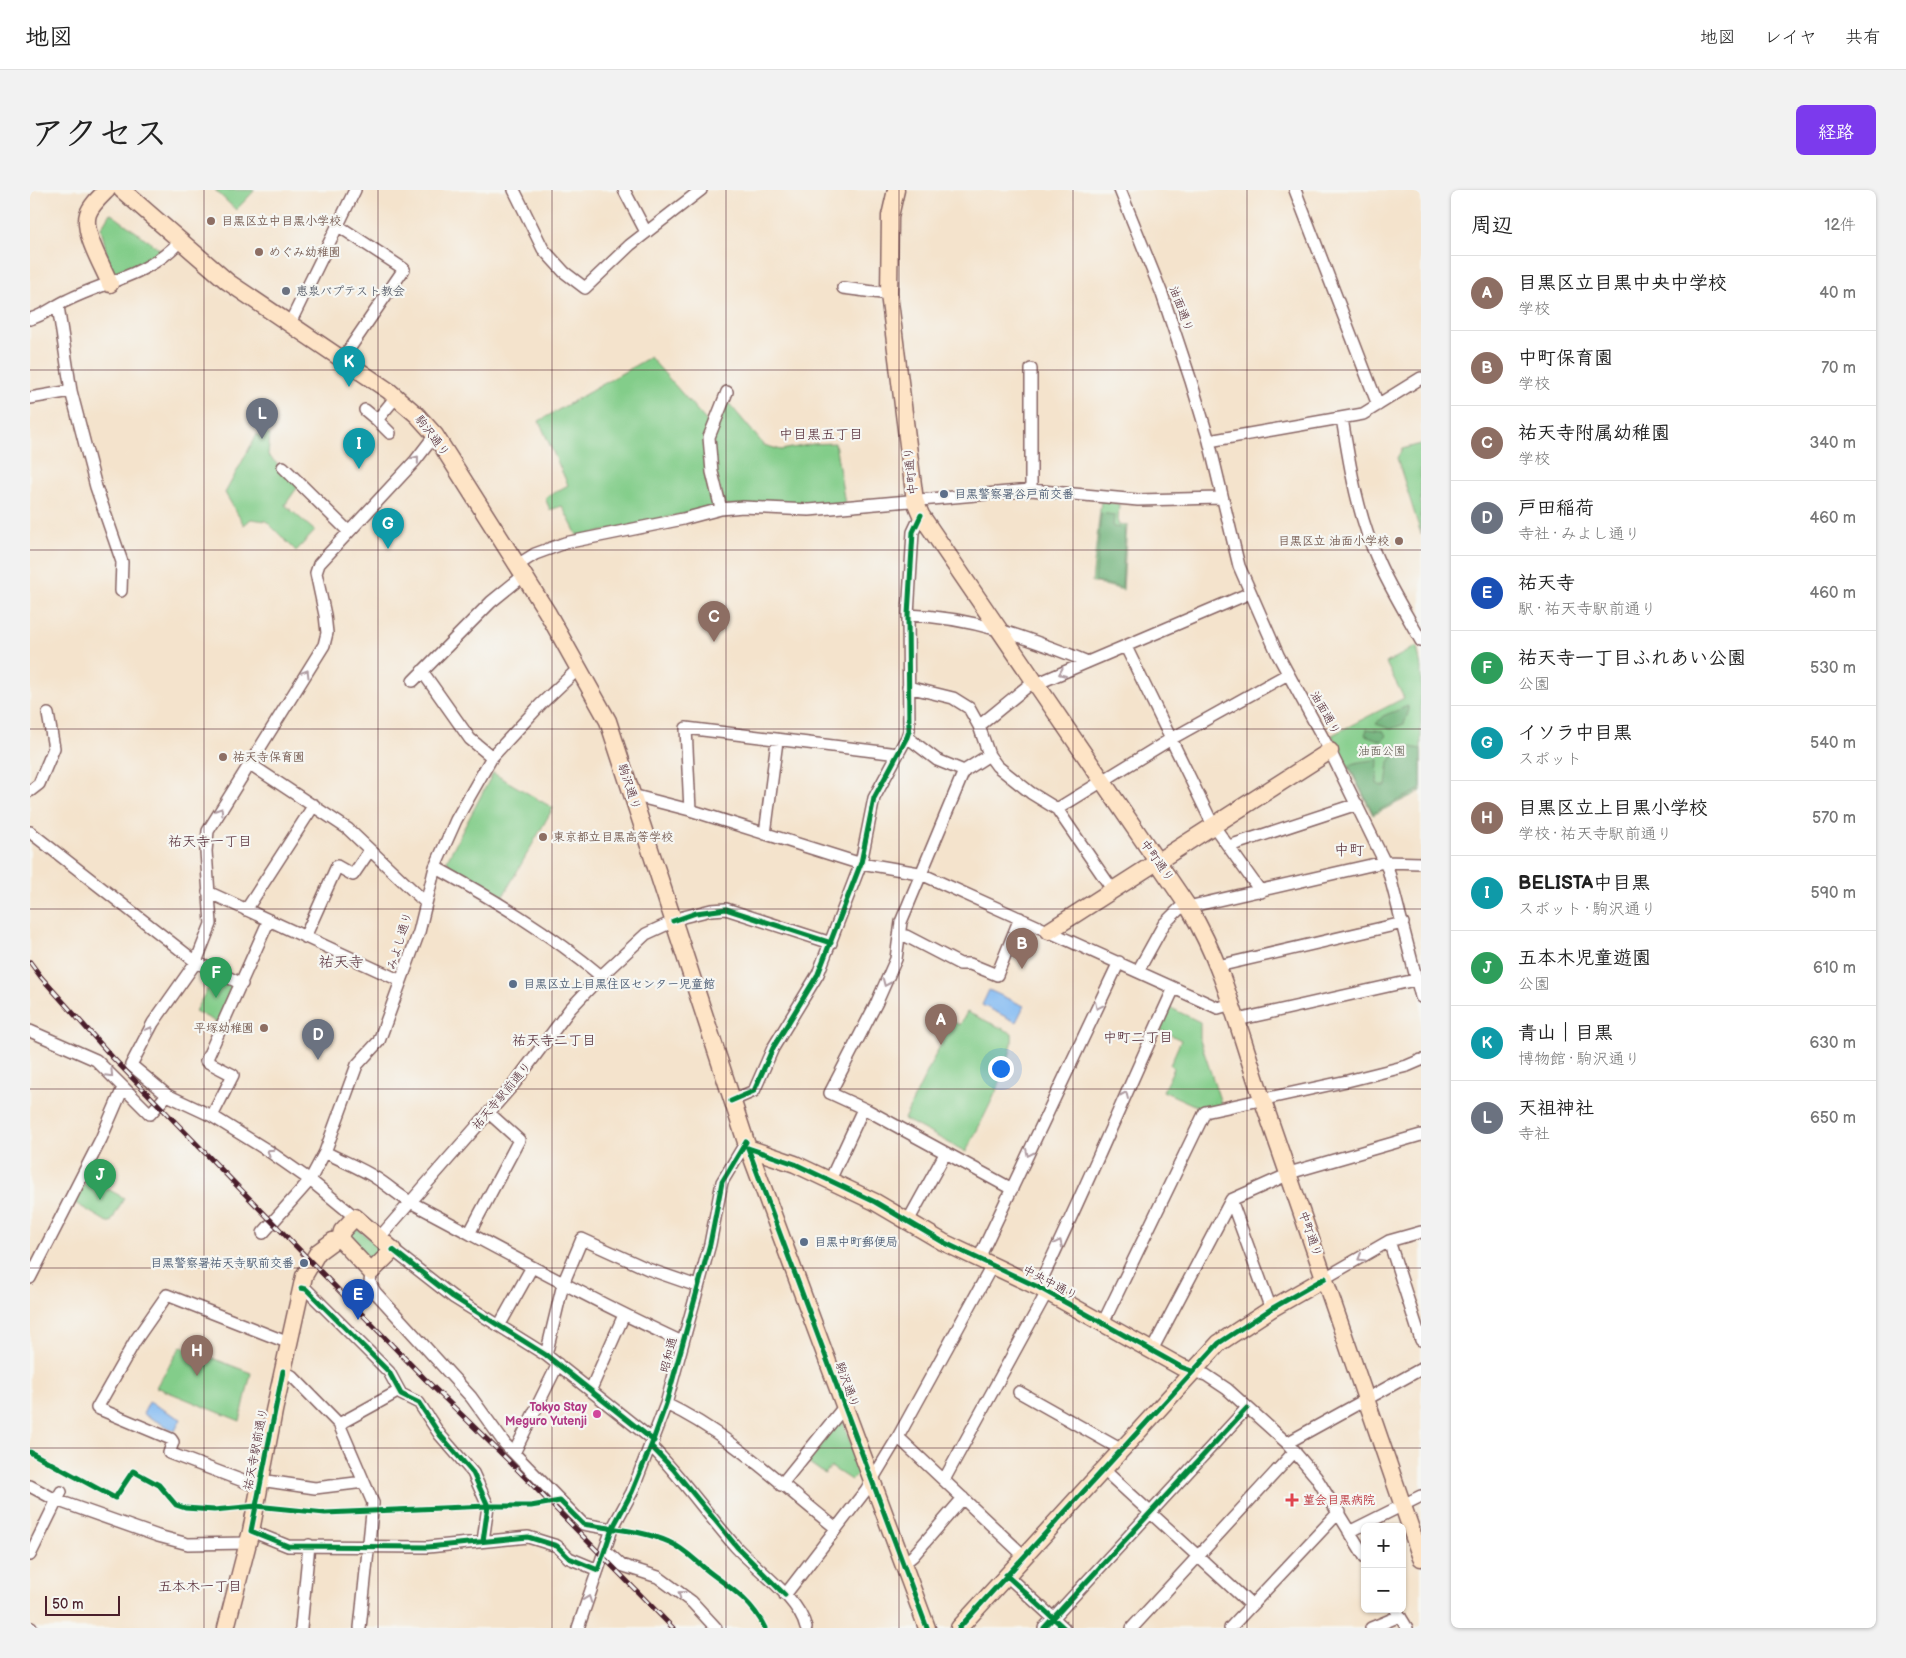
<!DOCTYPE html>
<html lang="ja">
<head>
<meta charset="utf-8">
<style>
	:root { --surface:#fff; --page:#f2f2f2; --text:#222; --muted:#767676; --line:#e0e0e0; --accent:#7c3aed }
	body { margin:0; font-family:"Balsamiq Sans","Klee One",sans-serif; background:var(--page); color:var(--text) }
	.controls { position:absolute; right:15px; bottom:15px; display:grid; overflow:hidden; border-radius:8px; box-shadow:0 1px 4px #0004 }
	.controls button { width:45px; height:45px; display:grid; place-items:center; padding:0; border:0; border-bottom:1px solid var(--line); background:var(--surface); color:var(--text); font:25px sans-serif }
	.scale { position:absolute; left:15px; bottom:12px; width:75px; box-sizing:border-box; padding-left:5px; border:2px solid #4a1f2b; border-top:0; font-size:14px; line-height:18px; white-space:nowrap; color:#4a1f2b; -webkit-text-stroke:4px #f6f6f2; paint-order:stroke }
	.you { position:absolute; left:970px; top:878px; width:18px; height:18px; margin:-12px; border:4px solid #fff; border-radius:50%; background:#1a73e8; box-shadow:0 0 0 8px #1a73e833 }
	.badge { display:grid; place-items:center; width:32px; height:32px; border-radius:50%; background:var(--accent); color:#fff; font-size:16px; font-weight:700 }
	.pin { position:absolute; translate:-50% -41px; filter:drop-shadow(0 1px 2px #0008) }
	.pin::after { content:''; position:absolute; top:26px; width:18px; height:15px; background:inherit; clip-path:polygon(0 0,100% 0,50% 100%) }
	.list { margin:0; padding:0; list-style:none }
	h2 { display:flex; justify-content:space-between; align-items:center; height:65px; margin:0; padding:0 20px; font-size:21px }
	h2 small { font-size:16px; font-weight:400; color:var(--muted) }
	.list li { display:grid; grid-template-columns:32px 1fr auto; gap:15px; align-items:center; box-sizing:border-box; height:75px; padding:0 20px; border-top:1px solid var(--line) }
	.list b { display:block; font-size:19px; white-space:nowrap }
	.list p { margin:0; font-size:16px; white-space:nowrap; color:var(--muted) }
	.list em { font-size:16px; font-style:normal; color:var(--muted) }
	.map { position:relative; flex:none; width:1391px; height:1438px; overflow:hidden; border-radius:8px }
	header { display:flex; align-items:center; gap:30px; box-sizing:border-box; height:70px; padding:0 25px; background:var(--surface); border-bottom:1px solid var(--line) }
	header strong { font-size:24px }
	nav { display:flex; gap:28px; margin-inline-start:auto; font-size:18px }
	.intro { display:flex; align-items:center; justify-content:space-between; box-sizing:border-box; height:120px; padding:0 30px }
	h1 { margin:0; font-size:35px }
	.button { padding:12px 22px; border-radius:8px; background:var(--accent); color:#fff; font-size:18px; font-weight:700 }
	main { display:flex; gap:30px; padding:0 30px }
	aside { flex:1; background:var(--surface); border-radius:8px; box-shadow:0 1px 4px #0004 }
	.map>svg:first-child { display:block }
	.green { fill:#83cd8a; stroke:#66765a }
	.forest { fill:#6ab076; stroke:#5a6850 }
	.water { fill:#82baf2; stroke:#666c8e }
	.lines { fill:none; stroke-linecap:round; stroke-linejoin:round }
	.street-casing { stroke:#866463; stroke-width:14 }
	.secondary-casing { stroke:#866463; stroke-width:19 }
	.street { stroke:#fff; stroke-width:11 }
	.secondary { stroke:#fee4c6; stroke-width:16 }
	.rail-casing { stroke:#4a1f2b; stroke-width:5 }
	.rail { stroke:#f6f6f2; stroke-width:3; stroke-dasharray:9; stroke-linecap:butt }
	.cycleway-casing { stroke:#f6f6f2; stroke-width:8 }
	.cycleway { stroke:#00873e; stroke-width:5 }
	.oneway { stroke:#ae9aa0 }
	.grid { fill:none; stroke:#4a1f2b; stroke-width:1; stroke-opacity:0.55 }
	.education-dot { fill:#8d6e63; stroke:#f6f6f2; stroke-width:2 }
	.worship-dot { fill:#6b7280; stroke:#f6f6f2; stroke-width:2 }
	.service-dot { fill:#5c6f8a; stroke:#f6f6f2; stroke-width:2 }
	.hotel-dot { fill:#d1479c; stroke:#f6f6f2; stroke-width:2 }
	.health-dot { fill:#e0444e; stroke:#f6f6f2; stroke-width:2 }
	.labels { text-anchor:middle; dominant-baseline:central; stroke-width:4.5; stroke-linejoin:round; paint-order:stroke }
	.education-label { font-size:12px; font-weight:bold; fill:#785e54; stroke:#f6f6f2; text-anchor:start }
	.worship-label { font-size:12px; font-weight:bold; fill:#5b616d; stroke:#f6f6f2; text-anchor:start }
	.street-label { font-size:12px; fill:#4a1f2b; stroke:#f6f6f2 }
	.service-label { font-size:12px; font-weight:bold; fill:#4e5e75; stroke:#f6f6f2; text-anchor:start }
	.park-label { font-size:12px; fill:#5b5348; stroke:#f6f6f2 }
	.hotel-label { font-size:12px; font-weight:bold; fill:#b23c85; stroke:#f6f6f2; text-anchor:end }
	.health-label { font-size:12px; font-weight:bold; fill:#be3a42; stroke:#f6f6f2; text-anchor:start }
	.neighbourhood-label { font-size:14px; fill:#4a1f2b; stroke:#f6f6f2 }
	.quarter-label { font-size:15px; fill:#4a1f2b; stroke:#f6f6f2 }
</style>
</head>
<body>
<header>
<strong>地図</strong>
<nav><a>地図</a><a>レイヤ</a><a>共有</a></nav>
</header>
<div class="intro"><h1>アクセス</h1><a class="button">経路</a></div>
<main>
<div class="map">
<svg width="1391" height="1438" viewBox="0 0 1391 1438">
	<rect width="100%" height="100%" fill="#f6f6f2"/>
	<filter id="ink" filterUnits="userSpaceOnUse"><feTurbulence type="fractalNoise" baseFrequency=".02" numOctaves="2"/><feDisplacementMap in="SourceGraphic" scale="10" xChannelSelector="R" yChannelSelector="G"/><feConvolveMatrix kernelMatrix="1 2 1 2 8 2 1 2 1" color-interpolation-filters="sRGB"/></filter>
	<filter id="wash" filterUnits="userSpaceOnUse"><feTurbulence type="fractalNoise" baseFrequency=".0096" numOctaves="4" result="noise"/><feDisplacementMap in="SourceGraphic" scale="20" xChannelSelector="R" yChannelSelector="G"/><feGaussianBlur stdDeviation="1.12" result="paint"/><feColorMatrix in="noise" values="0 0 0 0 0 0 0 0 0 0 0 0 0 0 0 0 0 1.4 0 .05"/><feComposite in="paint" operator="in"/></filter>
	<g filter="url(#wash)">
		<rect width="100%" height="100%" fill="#f4e3cc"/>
		<path class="green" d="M185,0H225L206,20Z
			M80,23L131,60L97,80L81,83L71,38Z
			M620,167L680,235L686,313L684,317L548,347L532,316L520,320L515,308L538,295L509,231Z
			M697,211L734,255L751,260L783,254L805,253L815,314L770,318L697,315L693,312L685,280L683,247Z
			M235,242L240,245L238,265L269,295L255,315L285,341L266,361L236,331L221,329L214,335L195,303L227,244L231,247Z
			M1391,254V344L1367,268L1372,259Z
			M1071,311L1089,314L1088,334L1097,335L1093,400L1062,392Z
			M1387,456L1391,478V601L1343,625L1302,545L1374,508L1356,473Z
			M463,583L523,618L472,708L420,678L417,670Z
			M185,786L206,795L188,833L165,821Z
			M1139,817L1170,832V850L1192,916L1175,920L1133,901L1144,878L1140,875L1151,850L1128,839Z
			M937,822L982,843C986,871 949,935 936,962L874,929L922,831L930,835Z
			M58,988L94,1008L81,1032H77L45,1013Z
			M326,1038L349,1056L348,1063L343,1068L337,1069L318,1049L319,1041Z
			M151,1156L221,1183L210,1231L126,1197Z
			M811,1226L831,1282L821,1290L801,1277L795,1284L776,1271Z"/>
		<path class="forest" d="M1071,323L1084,325L1083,337L1095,338L1092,398L1065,391Z
			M1378,516V523L1374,534L1361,539L1346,534L1353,526Z
			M1337,539L1353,541L1357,546L1352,551L1335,545Z
			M1371,555L1391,559V599L1343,623L1319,576C1329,570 1337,572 1348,569L1347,594L1351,596H1356L1359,572Z"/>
		<path class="water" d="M959,800L994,816L986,832L952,815Z
			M119,1212L151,1229L145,1241L113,1224Z"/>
	</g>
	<g filter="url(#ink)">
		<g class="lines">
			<defs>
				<path id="street" d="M484,0L513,59L534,82L555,98L600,55L671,0
					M594,0L616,42
					M1090,0L1132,104L1161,191L1179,251L1209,376L1248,465L1300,561L1358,679L1391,807
					M1265,0L1348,215
					M307,35L374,79L313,168
					M813,98L859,104
					M28,116L41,201L66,297L92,372L91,401
					M0,129C15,125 24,116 38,110C76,91 120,85 150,51
					M260,133L325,0
					M0,208L41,201
					M335,220L347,230
					M1312,228C1320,278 1328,327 1349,373C1361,400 1377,425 1391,451
					M360,243L347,230L366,207
					M1179,251L1333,224L1391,188
					M253,277L318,341
					M1001,300V179
					M691,319L682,282L679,247L697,202
					M486,376L505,364L535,353L653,329L691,319L713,317L779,320L1001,300L1108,310L1191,308
					M878,425C942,427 999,448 1058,472
					M1096,457L1183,635L1231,702
					M392,481L440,549L462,567
					M383,491L461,412L493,386
					M1006,494L1220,403
					M878,497L923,508L939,518L949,536L959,565L967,576L1001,603L1027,619L1082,699
					M949,536L1004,491
					M877,547L907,570L934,581
					M959,565L934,581L871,732L866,769L847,812L800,903L837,920L982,999
					M220,574L318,639L395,712
					M0,601L9,594L24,558L18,524
					M602,605L660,620L825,672L889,683L1188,818L1202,814
					M1027,619L1141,549L1258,484
					M660,620L656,538L868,564
					M0,642L166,772L212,794
					M735,644L747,551
					M1199,656L1327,614
					M405,677C463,709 520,743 571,786
					M178,702L371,791
					M216,720L284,615
					M275,747L307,676L323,685L340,660
					M870,747L876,746L930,774H940L967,785L990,728
					M1188,776L1373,733
					M1108,781L1134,734L1149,719L1354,672L1391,673
					M1207,830L1385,790
					M0,841L66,870L120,924L137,905
					M701,911L724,901L743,858L788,784L831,673L844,608L877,547L879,541L878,425L883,342L891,325
					M182,926L203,885L176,871L239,730
					M295,962C312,971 331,978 346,988C359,996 370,1007 384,1014C473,1061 561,1110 652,1152
					M800,990L833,919
					M1201,1010L1241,1119
					M325,1027L280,990L240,962L182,926L137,905L101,875L123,833L166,772L181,734L176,661L178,641L294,455L297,443L295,425L286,383L289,374L385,271L405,245
					M878,1031L915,964
					M440,1042L489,950L459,923
					M233,1043L280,990L295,962L327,875L349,851L389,742L405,677L426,630L462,567L511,514L549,478
					M349,1048L484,894L540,819L571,786L616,744L653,727L681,720L696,719L801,753
					M1359,1051L1391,1150
					M363,1060L423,1107L516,1165L624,1251
					M949,1068L1089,772
					M341,1082L340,1093L345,1102L441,1207L475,1254L553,1334L582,1339
					M0,1088L71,949L93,898
					M1295,1088L1359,1051L1391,1042
					M1008,1097C1056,999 1098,897 1144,798
					M271,1098L276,1099L359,1182L371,1204L389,1213L410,1245L443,1283L458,1316L453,1351
					M1073,1133L1175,922L1317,891L1377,876L1391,870
					M469,1136L502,1077
					M1122,1160L1201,1010L1266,981L1391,945
					M516,1165L533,1094L552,1049L618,1079L667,1096
					M253,1181L262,1186L309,1234L343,1313L330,1438
					M1162,1181L1176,1185L1197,1199L1257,1253L1286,1287L1335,1367
					M561,1199L594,1125
					M989,1202L1092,1260
					M636,1214C700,1244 751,1295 806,1338
					M309,1234L369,1201
					M868,1247L994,1366
					M1257,1253L1391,1179
					M621,1256C652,1288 677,1324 706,1357C726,1379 769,1408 776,1438
					M484,1263L528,1174
					M1074,1280L1221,1415
					M230,1290L285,1298L334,1292
					M914,1290L1017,1102
					M751,1295L814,1217
					M0,1296L26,1310L128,1346L158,1354L219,1353
					M229,1297L139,1263L143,1252L141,1249L67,1218L105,1151L137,1105L259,1153
					M221,1341L258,1356L398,1357L498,1347L527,1356L539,1368L568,1380
					M1319,1342L1391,1306
					M575,1360L591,1375L628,1387L662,1412L686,1438
					M0,1365L31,1302
					M873,1374L883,1366L933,1308
					M976,1385L1034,1438
					M755,1405L836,1300L868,1247L963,1074
					M1366,1420L1377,1438
					M0,1438H1
					M271,1438L279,1355
					M548,1438L582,1339L602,1302L636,1214L680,1054L692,992L716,952
					M1014,1438L1217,1218
					M1102,1438L1265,1261
					M1200,1438L1309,1322
					M1341,1438L1370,1426"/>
				<path id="secondary" d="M77,0C70,7 61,15 58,24C52,43 73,76 80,94
					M92,0L198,92L359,201L387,225L405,245L517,422L578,531L716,952L897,1438
					M866,0L860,26L859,104L885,311L891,325L1159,718C1195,778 1210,846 1233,911C1287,1063 1338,1216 1391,1368
					M1019,741L1300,561
					M718,958L765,974L845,1012L913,1052L1008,1097L1151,1177L1162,1181
					M325,1027L363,1060L341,1082L310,1049L312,1041Z
					M196,1438L221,1341L244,1221L274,1086L288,1062L303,1051L310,1049
					M929,1438L1189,1153L1241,1119L1295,1088"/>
			</defs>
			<use href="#street" class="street-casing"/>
			<use href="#secondary" class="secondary-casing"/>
			<use href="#street" class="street"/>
			<use href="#secondary" class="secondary"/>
			<defs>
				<path id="rail" d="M0,772L11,787L83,868L394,1188L478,1270L643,1438"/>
			</defs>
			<use href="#rail" class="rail-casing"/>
			<use href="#rail" class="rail"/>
			<defs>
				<path id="cycleway" d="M643,731L666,723L696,719L801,753
					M701,911L724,901L743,858L788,784L831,673L844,608L877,547L879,541L878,425L883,342L891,325
					M718,958L897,1438
					M718,958L765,974L845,1012L913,1052L1008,1097L1151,1177L1162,1181
					M363,1060L423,1107L516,1165L624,1251
					M271,1098L276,1099L359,1182L371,1204L389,1213L410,1245L443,1283L458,1316L453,1351
					M253,1181L221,1341L258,1356L398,1357L498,1347L527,1356L539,1368L568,1380L582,1339L602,1302L621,1256L636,1214L680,1054L692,992L716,952
					M621,1256L643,1279L707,1357L755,1405
					M0,1262L85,1308L103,1281L129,1295L146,1315L155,1318L184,1320L226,1316L295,1323L458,1316H501L530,1311L553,1334C582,1339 612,1340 639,1352C656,1359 668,1374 682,1384C704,1400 723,1413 735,1438
					M976,1385L1034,1438
					M929,1438L1189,1153L1241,1119L1295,1088
					M1014,1438L1217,1218"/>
			</defs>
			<use href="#cycleway" class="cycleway-casing"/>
			<use href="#cycleway" class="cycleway"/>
		</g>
		<defs><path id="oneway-chevron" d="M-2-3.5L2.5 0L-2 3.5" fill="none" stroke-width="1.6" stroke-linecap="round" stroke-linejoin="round" transform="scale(1.25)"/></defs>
		<g class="oneway">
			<use href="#oneway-chevron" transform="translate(386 269) rotate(-51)"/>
			<use href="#oneway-chevron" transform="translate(276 483) rotate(-59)"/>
			<use href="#oneway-chevron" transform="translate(1032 483) rotate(157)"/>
			<use href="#oneway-chevron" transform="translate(190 621) rotate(-58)"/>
			<use href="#oneway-chevron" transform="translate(856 793) rotate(114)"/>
			<use href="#oneway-chevron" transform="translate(1068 816) rotate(116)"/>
			<use href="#oneway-chevron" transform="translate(120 840) rotate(-62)"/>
			<use href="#oneway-chevron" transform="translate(80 884) rotate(46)"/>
			<use href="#oneway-chevron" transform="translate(1095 905) rotate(-66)"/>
			<use href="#oneway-chevron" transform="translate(240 962) rotate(-146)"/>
			<use href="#oneway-chevron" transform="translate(999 963) rotate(115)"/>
			<use href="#oneway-chevron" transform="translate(1029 1053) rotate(-64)"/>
			<use href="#oneway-chevron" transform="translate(1331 1068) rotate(150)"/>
			<use href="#oneway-chevron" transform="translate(651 1404) rotate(-144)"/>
			<use href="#oneway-chevron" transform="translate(558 1409) rotate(-71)"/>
		</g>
	</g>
	<path class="grid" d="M174,0V1438M348,0V1438M522,0V1438M696,0V1438M869,0V1438M1043,0V1438M1217,0V1438M0,180H1391M0,360H1391M0,539H1391M0,719H1391M0,899H1391M0,1078H1391M0,1258H1391"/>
	<g class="education-dot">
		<circle cx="181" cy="31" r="5"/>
		<circle cx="229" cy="62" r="5"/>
		<circle cx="1369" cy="351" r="5"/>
		<circle cx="193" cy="567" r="5"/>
		<circle cx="513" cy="647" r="5"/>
		<circle cx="234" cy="838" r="5"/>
	</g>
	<circle class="worship-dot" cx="256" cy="101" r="5"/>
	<g class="service-dot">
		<circle cx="914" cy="304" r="5"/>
		<circle cx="483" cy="794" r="5"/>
		<circle cx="774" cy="1052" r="5"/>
		<circle cx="274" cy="1073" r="5"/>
	</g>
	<circle class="hotel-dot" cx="567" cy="1224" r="5"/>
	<path class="health-dot" d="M1259.5 1302.5h5v5h5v5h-5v5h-5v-5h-5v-5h5z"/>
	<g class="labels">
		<g class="education-label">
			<text x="191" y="31">目黒区立中目黒小学校</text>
			<text x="239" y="62">めぐみ幼稚園</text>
			<text x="1359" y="351" text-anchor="end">目黒区立 油面小学校</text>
			<text x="203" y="567">祐天寺保育園</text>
			<text x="523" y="647">東京都立目黒高等学校</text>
			<text x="224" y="838" text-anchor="end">平塚幼稚園</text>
		</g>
		<g class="worship-label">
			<text x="266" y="101">恵泉バプテスト教会</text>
		</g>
		<g class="street-label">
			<text transform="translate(1151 119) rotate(70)">油面通り</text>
			<text transform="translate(402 246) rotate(53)">駒沢通り</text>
			<text transform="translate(881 281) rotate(-96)">中町通り</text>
			<text transform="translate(1295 523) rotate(61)">油面通り</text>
			<text transform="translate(599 597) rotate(72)">駒沢通り</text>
			<text transform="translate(1127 671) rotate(55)">中町通り</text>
			<text transform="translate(370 751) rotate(-73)">みよし通り</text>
			<text transform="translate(472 906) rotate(-50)">祐天寺駅前通り</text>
			<text transform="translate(1280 1044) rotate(71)">中町通り</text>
			<text transform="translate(1020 1093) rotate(28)">中央中通り</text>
			<text transform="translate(639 1165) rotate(-76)">昭和通</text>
			<text transform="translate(817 1195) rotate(70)">駒沢通り</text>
			<text transform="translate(226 1259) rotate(-79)">祐天寺駅前通り</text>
		</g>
		<g class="service-label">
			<text x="924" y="304">目黒警察署谷戸前交番</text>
			<text x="493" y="794">目黒区立上目黒住区センター児童館</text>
			<text x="784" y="1052">目黒中町郵便局</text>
			<text x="264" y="1073" text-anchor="end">目黒警察署祐天寺駅前交番</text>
		</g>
		<g class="park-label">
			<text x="1352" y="561">油面公園</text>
		</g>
		<g class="hotel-label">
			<text x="557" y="1217">Tokyo Stay<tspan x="557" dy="14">Meguro Yutenji</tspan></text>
		</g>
		<g class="health-label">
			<text x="1273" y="1310">菫会目黒病院</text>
		</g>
		<g class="neighbourhood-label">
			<text x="791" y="244">中目黒五丁目</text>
			<text x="180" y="651">祐天寺一丁目</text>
			<text x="1108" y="847">中町二丁目</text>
			<text x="524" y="850">祐天寺二丁目</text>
			<text x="170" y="1396">五本木一丁目</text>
		</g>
		<g class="quarter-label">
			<text x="1319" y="660">中町</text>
			<text x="311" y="772">祐天寺</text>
		</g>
	</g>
</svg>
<div class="controls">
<button>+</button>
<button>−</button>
</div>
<div class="scale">50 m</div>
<div class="you"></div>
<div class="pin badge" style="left:911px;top:855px;background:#8d6e63">A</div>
<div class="pin badge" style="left:992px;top:779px;background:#8d6e63">B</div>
<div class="pin badge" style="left:684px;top:452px;background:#8d6e63">C</div>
<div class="pin badge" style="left:288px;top:870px;background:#6b7280">D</div>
<div class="pin badge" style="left:328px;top:1130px;background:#1a4fb4">E</div>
<div class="pin badge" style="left:186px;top:808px;background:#2e9e5b">F</div>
<div class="pin badge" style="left:358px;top:359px;background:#0f9aa8">G</div>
<div class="pin badge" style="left:167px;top:1186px;background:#8d6e63">H</div>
<div class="pin badge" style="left:329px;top:279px;background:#0f9aa8">I</div>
<div class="pin badge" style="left:70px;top:1010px;background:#2e9e5b">J</div>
<div class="pin badge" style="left:319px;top:197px;background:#0f9aa8">K</div>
<div class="pin badge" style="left:232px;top:249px;background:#6b7280">L</div>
</div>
<aside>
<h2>周辺<small>12件</small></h2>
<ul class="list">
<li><span class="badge" style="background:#8d6e63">A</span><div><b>目黒区立目黒中央中学校</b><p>学校</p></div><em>40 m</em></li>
<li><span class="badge" style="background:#8d6e63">B</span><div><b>中町保育園</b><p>学校</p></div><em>70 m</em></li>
<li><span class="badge" style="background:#8d6e63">C</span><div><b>祐天寺附属幼稚園</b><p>学校</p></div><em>340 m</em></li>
<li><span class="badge" style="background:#6b7280">D</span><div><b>戸田稲荷</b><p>寺社 · みよし通り</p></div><em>460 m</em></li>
<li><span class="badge" style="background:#1a4fb4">E</span><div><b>祐天寺</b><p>駅 · 祐天寺駅前通り</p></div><em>460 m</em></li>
<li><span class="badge" style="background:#2e9e5b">F</span><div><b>祐天寺一丁目ふれあい公園</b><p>公園</p></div><em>530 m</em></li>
<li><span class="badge" style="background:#0f9aa8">G</span><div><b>イソラ中目黒</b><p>スポット</p></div><em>540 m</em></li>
<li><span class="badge" style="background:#8d6e63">H</span><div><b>目黒区立上目黒小学校</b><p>学校 · 祐天寺駅前通り</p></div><em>570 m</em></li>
<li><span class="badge" style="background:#0f9aa8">I</span><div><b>BELISTA中目黒</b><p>スポット · 駒沢通り</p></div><em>590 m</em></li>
<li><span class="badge" style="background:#2e9e5b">J</span><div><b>五本木児童遊園</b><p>公園</p></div><em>610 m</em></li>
<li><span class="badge" style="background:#0f9aa8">K</span><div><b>青山｜目黒</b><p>博物館 · 駒沢通り</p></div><em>630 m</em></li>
<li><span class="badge" style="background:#6b7280">L</span><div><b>天祖神社</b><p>寺社</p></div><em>650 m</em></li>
</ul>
</aside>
</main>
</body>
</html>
